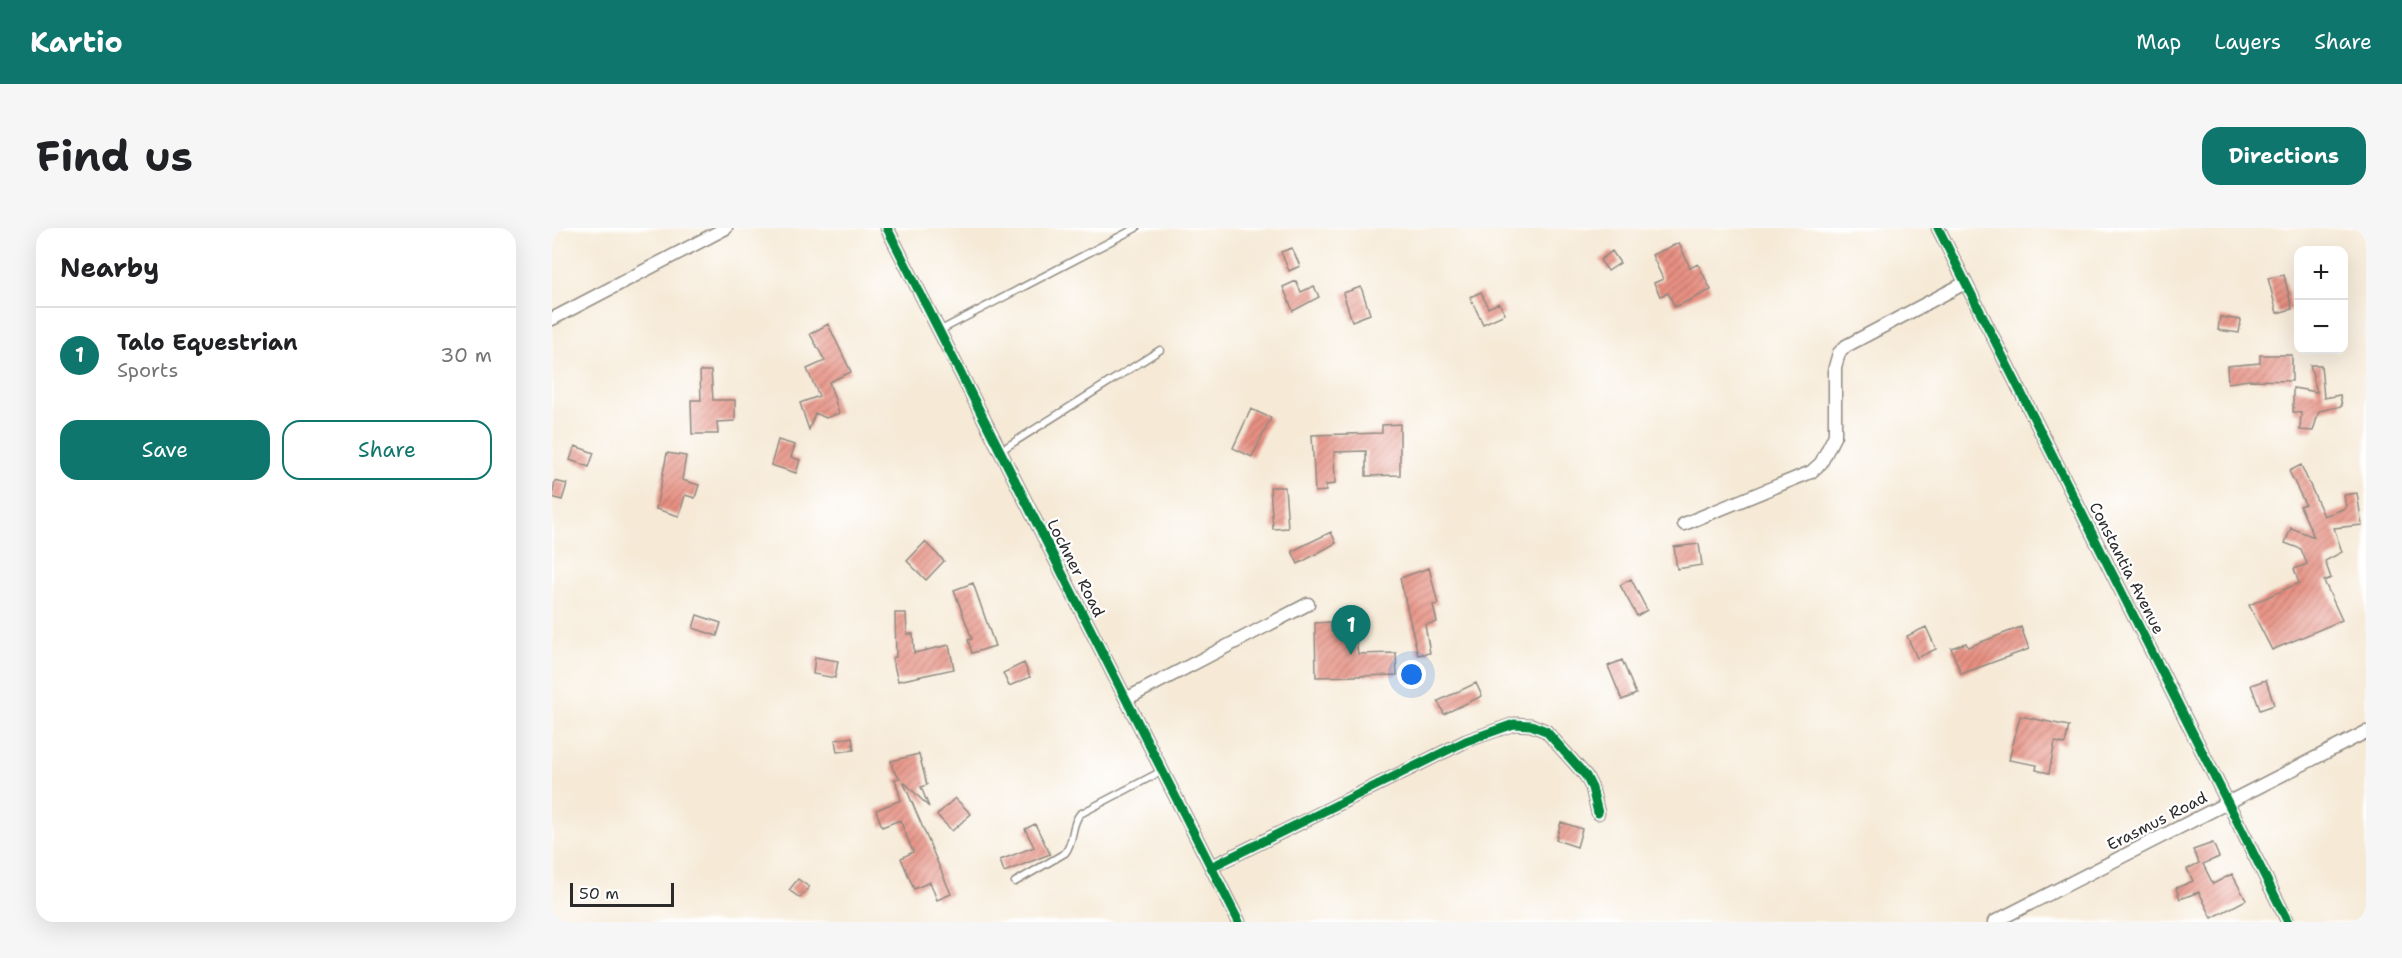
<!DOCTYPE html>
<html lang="en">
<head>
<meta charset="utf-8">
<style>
	:root { --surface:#fff; --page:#f6f6f6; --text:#202124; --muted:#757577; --line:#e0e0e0; --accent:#0f766e }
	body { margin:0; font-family:"Shantell Sans",sans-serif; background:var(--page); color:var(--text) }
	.controls { position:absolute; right:18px; top:18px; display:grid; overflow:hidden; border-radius:12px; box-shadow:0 6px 24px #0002 }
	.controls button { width:54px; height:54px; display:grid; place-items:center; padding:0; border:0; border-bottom:2px solid var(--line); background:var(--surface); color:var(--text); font:30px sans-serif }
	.scale { position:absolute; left:18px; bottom:15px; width:104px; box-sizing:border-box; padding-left:6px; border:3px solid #2b2b2b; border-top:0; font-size:16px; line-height:21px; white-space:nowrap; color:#2b2b2b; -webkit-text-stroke:4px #fff; paint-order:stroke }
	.you { position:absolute; left:860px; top:447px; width:21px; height:21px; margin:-15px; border:4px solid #fff; border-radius:50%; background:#1a73e8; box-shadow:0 0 0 9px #1a73e833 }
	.badge { display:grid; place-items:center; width:39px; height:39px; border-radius:50%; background:var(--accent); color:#fff; font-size:20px; font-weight:700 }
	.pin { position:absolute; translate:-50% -50px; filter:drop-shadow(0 2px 3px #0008) }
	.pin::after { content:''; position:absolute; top:32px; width:21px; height:18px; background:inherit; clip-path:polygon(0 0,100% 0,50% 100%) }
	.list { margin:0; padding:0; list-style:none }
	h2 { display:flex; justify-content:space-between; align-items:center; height:78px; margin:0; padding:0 24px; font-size:26px }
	h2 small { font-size:20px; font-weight:400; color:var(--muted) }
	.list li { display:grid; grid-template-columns:39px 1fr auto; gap:18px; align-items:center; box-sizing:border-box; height:96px; padding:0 24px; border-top:2px solid var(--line) }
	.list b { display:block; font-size:22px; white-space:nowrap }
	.list p { margin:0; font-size:20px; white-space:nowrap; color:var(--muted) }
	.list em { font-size:20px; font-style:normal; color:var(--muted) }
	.actions { display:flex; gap:12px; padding:18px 24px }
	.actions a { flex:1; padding:14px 0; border:2px solid var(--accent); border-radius:18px; text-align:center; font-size:21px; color:var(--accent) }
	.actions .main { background:var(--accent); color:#fff }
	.map { position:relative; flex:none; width:1814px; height:694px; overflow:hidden; border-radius:18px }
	header { display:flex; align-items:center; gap:36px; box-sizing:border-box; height:84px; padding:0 30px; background:var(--accent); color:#fff }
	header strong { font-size:28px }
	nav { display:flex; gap:33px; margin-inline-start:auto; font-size:21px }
	.intro { display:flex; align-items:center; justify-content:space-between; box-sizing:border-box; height:144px; padding:0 36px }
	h1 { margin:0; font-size:42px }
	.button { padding:15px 27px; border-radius:18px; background:var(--accent); color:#fff; font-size:21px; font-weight:700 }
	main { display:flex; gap:36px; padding:0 36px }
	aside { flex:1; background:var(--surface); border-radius:18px; box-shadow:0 6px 24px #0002 }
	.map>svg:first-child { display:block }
	.building { fill:url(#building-hatch) }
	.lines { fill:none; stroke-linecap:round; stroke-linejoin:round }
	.service-casing { stroke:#908a81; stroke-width:9 }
	.minor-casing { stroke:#908a81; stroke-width:15 }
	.service { stroke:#fff; stroke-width:6 }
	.minor { stroke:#fff; stroke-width:12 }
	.cycleway-casing { stroke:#fff; stroke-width:13 }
	.cycleway { stroke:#00873e; stroke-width:9 }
	.labels { text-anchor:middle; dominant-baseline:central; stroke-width:4.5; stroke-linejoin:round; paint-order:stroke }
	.street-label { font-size:16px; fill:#2b2b2b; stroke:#fff }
</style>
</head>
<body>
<header>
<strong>Kartio</strong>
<nav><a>Map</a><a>Layers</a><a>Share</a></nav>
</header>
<div class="intro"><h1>Find us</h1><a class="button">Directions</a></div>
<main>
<aside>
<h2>Nearby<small></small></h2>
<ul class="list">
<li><span class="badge">1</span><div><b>Talo Equestrian</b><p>Sports</p></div><em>30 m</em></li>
</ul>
<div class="actions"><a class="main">Save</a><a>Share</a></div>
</aside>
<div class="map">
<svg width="1814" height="694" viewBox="0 0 1814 694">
	<defs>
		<pattern id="building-hatch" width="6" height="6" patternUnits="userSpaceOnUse" patternTransform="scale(1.5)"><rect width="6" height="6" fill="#e79082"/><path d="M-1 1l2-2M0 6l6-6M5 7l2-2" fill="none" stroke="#bb766b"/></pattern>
	</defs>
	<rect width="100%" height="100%" fill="#fff"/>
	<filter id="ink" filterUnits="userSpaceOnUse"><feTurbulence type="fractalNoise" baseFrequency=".0167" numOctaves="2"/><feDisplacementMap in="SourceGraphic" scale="12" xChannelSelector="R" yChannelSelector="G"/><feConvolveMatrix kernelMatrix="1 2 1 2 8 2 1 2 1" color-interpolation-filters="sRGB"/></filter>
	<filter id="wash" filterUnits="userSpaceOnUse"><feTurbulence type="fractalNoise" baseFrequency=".008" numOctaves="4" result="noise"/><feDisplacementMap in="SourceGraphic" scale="24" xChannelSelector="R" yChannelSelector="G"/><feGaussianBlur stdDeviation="1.35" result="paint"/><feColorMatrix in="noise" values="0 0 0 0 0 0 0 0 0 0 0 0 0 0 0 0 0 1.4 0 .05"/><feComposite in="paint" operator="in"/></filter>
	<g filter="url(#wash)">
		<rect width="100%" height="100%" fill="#f6ead7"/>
		<g id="blocks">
			<path class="building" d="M1127,15L1138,40L1146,36L1159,62L1123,79L1116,65L1108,68L1102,55L1111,51L1100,27Z
				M740,20L748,38L737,43L729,24Z
				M1060,23L1068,35L1056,43L1048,32Z
				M1732,47L1740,81L1725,85L1716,50Z
				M744,53L749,64L762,58L767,69L741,83L731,59Z
				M809,59L818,86L800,93L791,65Z
				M929,64L936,80L947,75L953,86L931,96L918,69Z
				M1668,89L1689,92L1687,105L1666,102Z
				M276,96L299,144L277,154L287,185L274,190L263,185L257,202L248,175L267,168L255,141L273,133L258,106Z
				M1708,127H1740V153L1697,152L1676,155L1675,138L1708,135Z
				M1758,137H1769L1772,170L1788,167L1790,178L1767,183L1761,203L1748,202L1749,185L1741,184V160L1765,164Z
				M148,143H159L161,172H183V193L165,194L166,206H140L139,172H149Z
				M699,181L719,190L700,229L681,220Z
				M848,196V247L814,248V223L782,224L783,256L774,257V263L763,264L760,207L830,205V197Z
				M226,212L243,217L239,229L248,232L244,245L219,237Z
				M23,218L42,225L37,239L18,232Z
				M115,225L134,228L130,252L147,257L143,270L133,267L127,288L104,281Z
				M1749,237L1772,288L1794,280L1792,267L1805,265L1810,297L1782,300L1790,324L1773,333L1779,350L1772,353L1790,392L1720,422L1697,377L1747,355L1742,341L1755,336L1749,321L1733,315L1739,300L1762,309L1748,278L1753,276L1737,243Z
				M3,253L15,256L10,272L0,269Z
				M718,259H733L736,300L721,301Z
				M779,304L784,315L746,336L740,323Z
				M373,314L392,333L374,352L355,333Z
				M1147,316L1150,337L1125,341L1122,319Z
				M877,340L886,376L881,377L885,394L873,397L878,425L866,427L848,350Z
				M1079,351L1095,382L1085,388L1068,357Z
				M421,355L443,418L420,425L416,412L420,411L402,362Z
				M343,385H354L355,406H361L362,425L397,417L402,441L346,453L340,430L344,429Z
				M145,387L169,395L165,408L141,400Z
				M778,394L779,404L803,402L806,426L844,425L845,447L764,449L763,395Z
				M1374,399L1384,421L1365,430L1355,408Z
				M1469,399L1477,421L1409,446L1399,420L1414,415L1416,419Z
				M263,429L286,433L283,450L261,446Z
				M1070,432L1084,466L1070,472L1056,438Z
				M472,435L478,449L457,458L451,445Z
				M1714,452L1722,477L1708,482L1699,457Z
				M924,455L930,468L892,486L886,473Z
				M1468,488L1517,498L1513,516L1503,514L1497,545L1484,542L1485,537L1457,532Z
				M300,509L302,522L285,524L283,512Z
				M367,526L375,557L369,559L377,579L351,553L399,666L385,672L378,654L362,661L349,630L361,624L348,592L330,599L324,582L349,572L343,551L348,550L341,542L339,533Z
				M403,570L419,586L400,603L385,587Z
				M1009,594L1030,601L1025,619L1004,612Z
				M483,596L498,626L452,644L448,632L482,619L473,601Z
				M1661,615L1667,629L1651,636L1661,656L1680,646L1694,672L1660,690L1647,664L1628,671L1624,660L1641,653L1635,641L1647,635L1641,622Z
				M246,651L257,659L248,670L237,662Z"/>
		</g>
	</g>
	<g filter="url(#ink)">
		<use href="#blocks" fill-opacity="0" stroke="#908a81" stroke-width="1.5"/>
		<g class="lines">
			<defs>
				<path id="service" d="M387,103L584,0
					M448,223L608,122
					M463,654L513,625C523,613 518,598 528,586L610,543"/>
				<path id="minor" d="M335,0L687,694
					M1386,0L1736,694
					M0,91L174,0
					M1132,296L1259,244L1269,235L1283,207V139L1287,125L1294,118L1413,55
					M574,471L756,376
					M659,639L914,513L962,496L979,497L994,503L1034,548L1040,560L1046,585
					M1442,694L1814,504"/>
			</defs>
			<use href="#service" class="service-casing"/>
			<use href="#minor" class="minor-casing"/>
			<use href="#service" class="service"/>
			<use href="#minor" class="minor"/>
			<defs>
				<path id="cycleway" d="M335,0L687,694
					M1386,0L1736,694
					M659,639L914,513L962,496L979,497L994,503L1034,548L1040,560L1046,585"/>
			</defs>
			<use href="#cycleway" class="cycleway-casing"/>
			<use href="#cycleway" class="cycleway"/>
		</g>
	</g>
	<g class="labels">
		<g class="street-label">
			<text transform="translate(524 340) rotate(63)">Lochner Road</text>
			<text transform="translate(1575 340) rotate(63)">Constantia Avenue</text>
			<text transform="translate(1605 593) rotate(-27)">Erasmus Road</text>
		</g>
	</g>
</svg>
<div class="controls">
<button>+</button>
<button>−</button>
</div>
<div class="scale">50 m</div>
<div class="you"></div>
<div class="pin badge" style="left:799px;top:427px">1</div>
</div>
</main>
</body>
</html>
